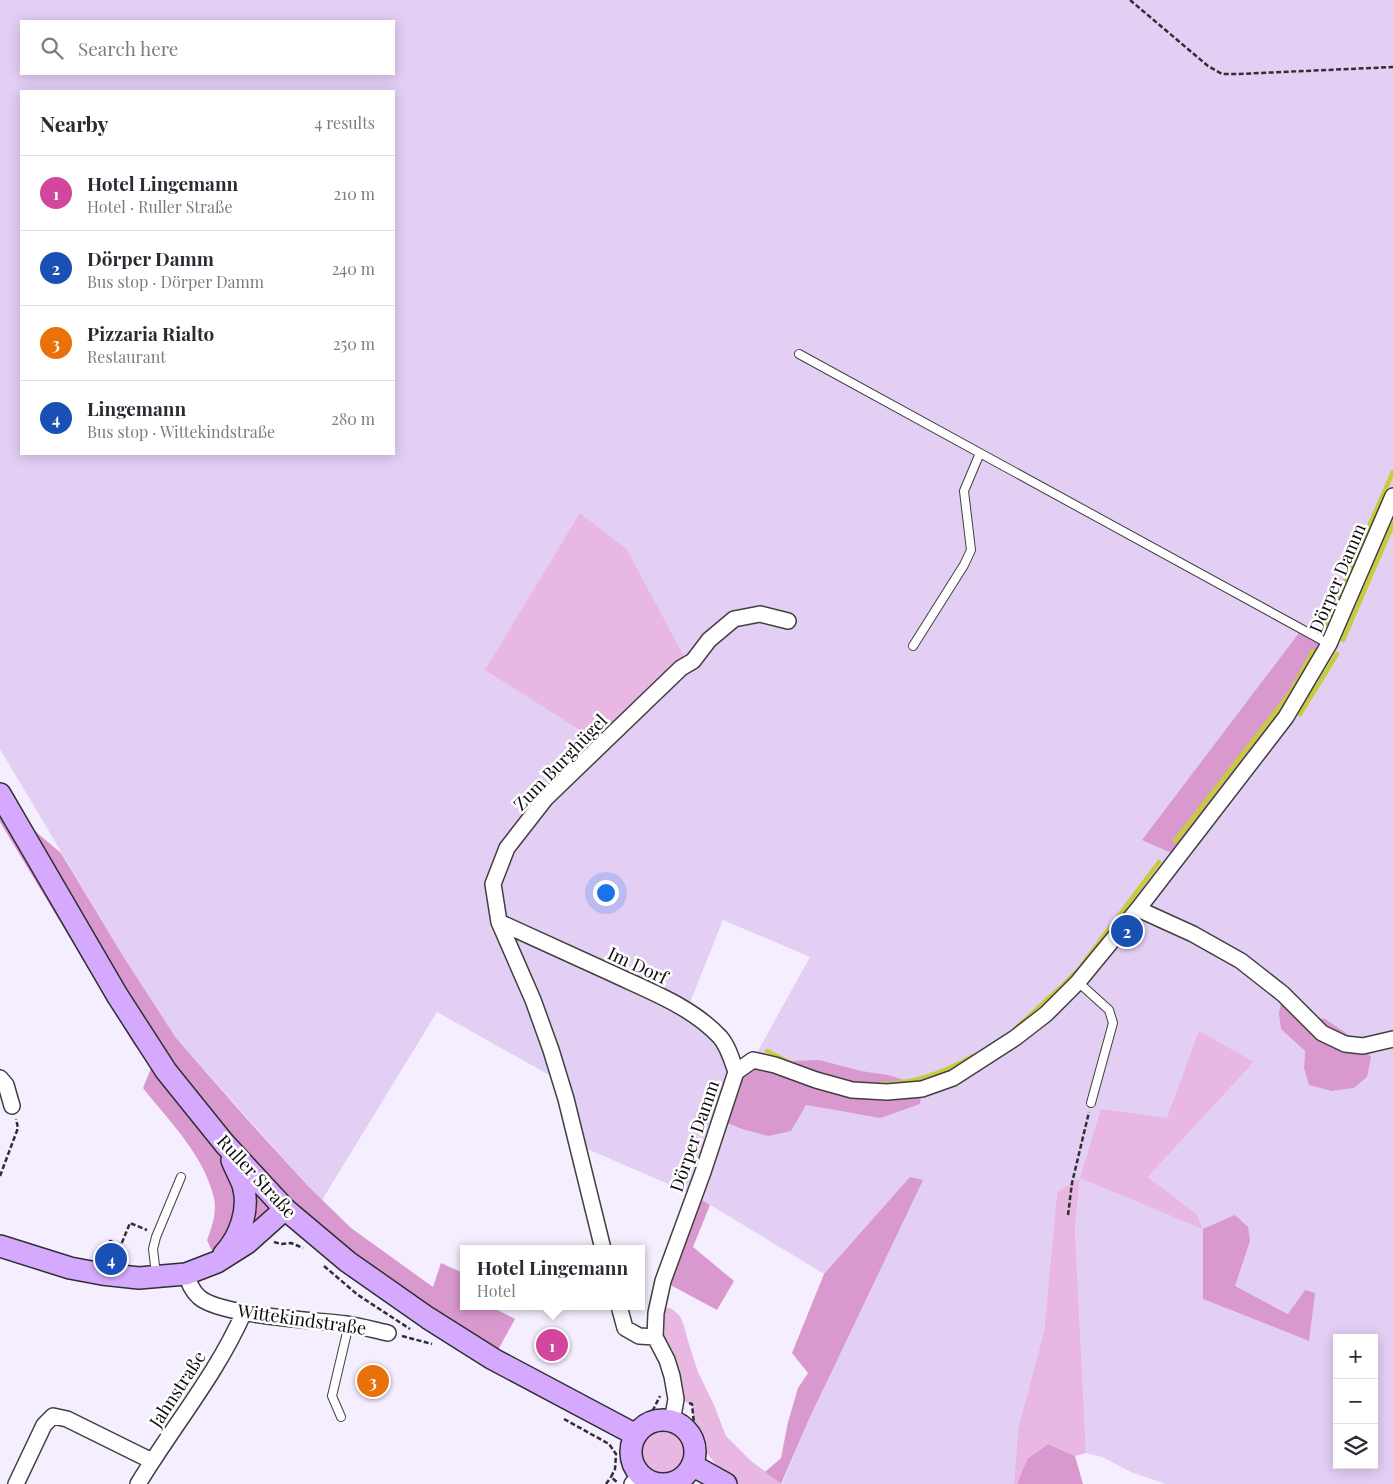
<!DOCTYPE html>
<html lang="en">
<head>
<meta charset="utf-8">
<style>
	:root { --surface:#fff; --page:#f7f7f7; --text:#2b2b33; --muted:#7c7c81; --line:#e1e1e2; --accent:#ea580c }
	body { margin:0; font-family:"Playfair Display",serif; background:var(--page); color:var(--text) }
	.controls { position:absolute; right:15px; bottom:15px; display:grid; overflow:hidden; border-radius:0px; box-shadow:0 2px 12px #0003 }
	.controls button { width:45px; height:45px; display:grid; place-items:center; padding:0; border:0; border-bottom:1px solid var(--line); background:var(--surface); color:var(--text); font:25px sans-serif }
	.you { position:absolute; left:605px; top:892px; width:18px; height:18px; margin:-12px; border:4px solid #fff; border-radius:50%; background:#1a73e8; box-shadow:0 0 0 8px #1a73e833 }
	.badge { display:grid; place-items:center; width:32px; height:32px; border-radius:50%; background:var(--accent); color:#fff; font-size:16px; font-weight:700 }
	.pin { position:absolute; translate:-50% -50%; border:2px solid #fff; box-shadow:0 1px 5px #0006 }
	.popup { position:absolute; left:460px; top:1245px; width:185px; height:65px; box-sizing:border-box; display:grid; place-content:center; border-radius:0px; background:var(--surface); filter:drop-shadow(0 1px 4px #0005); font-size:16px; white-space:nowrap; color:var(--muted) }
	.popup b { font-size:19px; color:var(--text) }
	.popup::after { content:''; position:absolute; left:50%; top:100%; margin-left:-10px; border:10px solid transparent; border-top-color:var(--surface) }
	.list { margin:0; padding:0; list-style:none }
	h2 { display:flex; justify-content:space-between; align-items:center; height:65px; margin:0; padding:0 20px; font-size:21px }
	h2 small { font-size:16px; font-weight:400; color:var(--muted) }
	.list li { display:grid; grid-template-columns:32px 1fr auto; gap:15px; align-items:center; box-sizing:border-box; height:75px; padding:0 20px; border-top:1px solid var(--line) }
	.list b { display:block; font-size:19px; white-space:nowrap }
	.list p { margin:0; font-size:16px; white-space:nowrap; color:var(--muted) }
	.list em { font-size:16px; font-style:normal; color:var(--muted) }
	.icon { flex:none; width:28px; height:28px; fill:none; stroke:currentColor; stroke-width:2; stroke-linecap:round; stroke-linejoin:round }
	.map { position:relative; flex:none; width:1393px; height:1484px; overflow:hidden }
	.search { position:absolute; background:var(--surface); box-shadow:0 2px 12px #0003; left:20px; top:20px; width:375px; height:55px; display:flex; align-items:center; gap:12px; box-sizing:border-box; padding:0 18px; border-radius:0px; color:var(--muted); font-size:19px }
	.panel { position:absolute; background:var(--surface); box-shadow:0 2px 12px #0003; left:20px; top:90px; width:375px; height:365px; border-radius:0px }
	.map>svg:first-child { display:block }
	.farmland { fill:#e3cef4; fill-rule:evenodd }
	.green { fill:#e8b8e3 }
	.forest { fill:#d998ce }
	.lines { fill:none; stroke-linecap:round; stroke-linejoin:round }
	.stream { stroke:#c8cb3c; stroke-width:4.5 }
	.lane-casing { stroke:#404040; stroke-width:10 }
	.street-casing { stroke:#404040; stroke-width:18 }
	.secondary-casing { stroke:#2f2f2f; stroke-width:24 }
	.path { stroke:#2f2f2f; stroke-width:2.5; stroke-dasharray:5 2.5; stroke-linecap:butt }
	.lane { stroke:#fff; stroke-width:8 }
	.street { stroke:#fff; stroke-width:15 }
	.secondary { stroke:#d5aafe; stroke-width:21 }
	.labels { text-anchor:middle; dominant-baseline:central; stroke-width:5; stroke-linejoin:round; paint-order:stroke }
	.street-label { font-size:18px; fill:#0d0d0d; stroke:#fff }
</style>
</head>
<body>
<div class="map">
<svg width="1393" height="1484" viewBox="0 0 1393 1484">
	<rect width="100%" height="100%" fill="#f5eeff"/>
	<path class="farmland" d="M0,0H1393V1484H1166L1133,1473L1102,1457L1086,1453L1075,1227L1080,1178L1057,1192L1044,1331L1018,1429L1014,1484H782L810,1417L922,1180L910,1178L824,1274L694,1195L578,1145L560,1081L437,1012L322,1200L308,1186L176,1038L123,956L0,749ZM21,21H394V74H21ZM21,91H394V454H21ZM723,920L810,957L753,1060L786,1061L888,1075L880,1118L806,1105L768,1136L742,1129L720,1120L736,1072L730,1054L687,1010ZM1305,1017L1367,1077L1354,1088L1332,1091L1304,1068L1305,1051L1281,1028ZM1254,1062L1148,1177L1197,1214L1203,1228L1081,1178L1167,1118ZM1250,1241L1234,1286L1289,1314L1305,1290L1309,1341L1203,1299ZM1337,1338H1374V1465H1337Z"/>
	<path class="green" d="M580,513L627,550L688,664L602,744L485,670Z
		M1199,1031L1254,1062L1148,1177L1197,1214L1203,1229L1080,1178L1075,1227L1086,1453L1075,1456L1048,1444L1027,1459L1017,1484H1014L1018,1429L1044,1331L1057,1192L1080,1178L1101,1109L1167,1118Z
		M665,1307L672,1309L680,1316L684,1326L688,1341L698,1372L714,1405L726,1436L750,1460L781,1484H726L712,1476L717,1466L705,1451L702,1438L694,1424L692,1404L676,1399L656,1313Z
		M641 1452a22 22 0 1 1 44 0a22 22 0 1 1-44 0Z"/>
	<path class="forest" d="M1302,629L1329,644L1178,856L1142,840Z
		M11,811L61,853L123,956L176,1038L247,1119L308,1186L351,1228L433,1287L441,1263L463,1273V1306H490L515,1319L493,1359L285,1210L217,1262L207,1240C212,1227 217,1212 214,1198C204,1155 169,1121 143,1088L151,1068L133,1043L0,822V813Z
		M1283,994L1305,1017L1325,1019L1343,1031L1363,1046L1371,1057L1367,1077L1354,1088L1332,1091L1309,1085L1304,1068L1305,1051L1281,1029L1279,1013Z
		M819,1060L861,1071L888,1075L904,1080L922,1089L920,1104L880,1118L806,1105L791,1131L768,1136L742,1129L720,1120L736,1072L786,1061Z
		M910,1177L923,1180L810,1417L781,1484L765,1472L781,1458L788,1422L798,1388L808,1373L792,1353L824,1274Z
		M694,1195L710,1205L693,1247L734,1281L717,1310L663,1281Z
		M1235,1215L1248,1227L1250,1241L1235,1286L1288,1314L1305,1290L1315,1293L1309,1341L1203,1299V1229Z
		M1048,1444L1075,1456L1083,1484H1017L1027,1459Z"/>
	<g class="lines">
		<path class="stream" d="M1326,624L1393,472
			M1343,640L1393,524
			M1300,714L1337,654
			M1175,841L1291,692L1313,651
			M1015,1029L1061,987L1079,969L1159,862
			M767,1051L792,1064
			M881,1084C914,1084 945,1072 973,1056"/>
		<defs>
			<path id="lane" d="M799,354L1329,644
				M913,646L964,565L971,550L964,491L980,453
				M1078,982L1109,1010L1113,1023L1091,1103
				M156,1274L153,1249L156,1237L181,1177
				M341,1417L332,1396L349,1324"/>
			<path id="street" d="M1138,909L1193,934L1241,961L1283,994L1322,1033L1345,1044L1363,1046L1393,1039
				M499,922C537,939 574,956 611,973C649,991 691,1006 720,1037C728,1046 732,1060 736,1072
				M0,1078L6,1085L12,1106
				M603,1249L566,1099L551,1050L533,1000L499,922L493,884L507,848L546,798L681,668L693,661L709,640L734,619L760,614L788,621
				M186,1274C189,1283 192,1291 199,1297C220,1316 315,1320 346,1324C360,1326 374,1330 388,1333
				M619,1306L625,1328L639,1336L655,1337
				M672,1422L676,1399L672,1376L667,1360L655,1337L656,1313L663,1281L703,1172L736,1072L753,1060L775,1065L816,1080L852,1090L887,1092L922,1089L953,1078L1015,1038L1046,1014L1078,982L1138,909L1286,717L1329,644L1393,496
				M16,1484L44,1425L53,1416L67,1419L152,1461
				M138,1484C173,1426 217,1374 244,1312
				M632,1484L641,1474"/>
			<path id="secondary" d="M0,794L117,995L166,1071L224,1143L285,1209L348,1262L428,1318L493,1359L636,1435
				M0,1246L70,1268L102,1274L139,1278L186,1274L217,1262L247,1243L285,1209
				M224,1254C240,1237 250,1209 243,1185C240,1177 235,1168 232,1160
				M631 1452a32 32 0 1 1 64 0a32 32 0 1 1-64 0Z
				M692,1465L726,1484"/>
		</defs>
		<use href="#lane" class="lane-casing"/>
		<use href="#street" class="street-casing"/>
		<use href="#secondary" class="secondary-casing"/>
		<path class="path" d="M1130,0L1208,66L1222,74H1238L1393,67
			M0,1176L18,1128L16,1119
			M1068,1215L1072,1183L1089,1112
			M274,1242L281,1244L291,1243L303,1248
			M104,1256L110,1241L121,1245L130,1223L147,1230
			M324,1266L358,1295L410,1329
			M402,1336L432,1344
			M689,1403L692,1404L694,1424L702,1438L705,1451
			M639,1418L653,1410L660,1396
			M564,1419L609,1444L616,1454L615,1469L611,1477L618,1483
			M606,1484L611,1477"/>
		<use href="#lane" class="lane"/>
		<use href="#street" class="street"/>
		<use href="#secondary" class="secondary"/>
	</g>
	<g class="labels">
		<g class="street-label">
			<text transform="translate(1337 578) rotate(-67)">Dörper Damm</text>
			<text transform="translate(560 762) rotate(-46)">Zum Burghügel</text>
			<text transform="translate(638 965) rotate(25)">Im Dorf</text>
			<text transform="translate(694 1136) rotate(-71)">Dörper Damm</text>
			<text transform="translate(257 1176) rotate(47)">Ruller Straße</text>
			<text transform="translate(302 1319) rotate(8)">Wittekindstraße</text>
			<text transform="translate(177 1389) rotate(-57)">Jahnstraße</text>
		</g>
	</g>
</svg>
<div class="controls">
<button>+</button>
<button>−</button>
<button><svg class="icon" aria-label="layers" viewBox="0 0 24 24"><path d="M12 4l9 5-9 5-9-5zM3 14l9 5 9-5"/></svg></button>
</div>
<div class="you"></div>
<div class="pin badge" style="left:552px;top:1345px;background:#d1479c">1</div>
<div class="popup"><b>Hotel Lingemann</b>Hotel</div>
<div class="pin badge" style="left:1127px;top:931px;background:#1a4fb4">2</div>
<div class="pin badge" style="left:373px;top:1381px;background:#e8710a">3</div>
<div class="pin badge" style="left:111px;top:1259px;background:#1a4fb4">4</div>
<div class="search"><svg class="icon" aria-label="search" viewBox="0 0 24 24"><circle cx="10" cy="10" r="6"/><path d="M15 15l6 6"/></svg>Search here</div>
<section class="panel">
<h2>Nearby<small>4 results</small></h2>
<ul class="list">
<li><span class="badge" style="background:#d1479c">1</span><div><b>Hotel Lingemann</b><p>Hotel · Ruller Straße</p></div><em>210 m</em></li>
<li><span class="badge" style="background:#1a4fb4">2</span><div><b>Dörper Damm</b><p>Bus stop · Dörper Damm</p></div><em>240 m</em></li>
<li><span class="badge" style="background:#e8710a">3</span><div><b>Pizzaria Rialto</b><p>Restaurant</p></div><em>250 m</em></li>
<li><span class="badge" style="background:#1a4fb4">4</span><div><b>Lingemann</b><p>Bus stop · Wittekindstraße</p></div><em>280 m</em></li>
</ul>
</section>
</div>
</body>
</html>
